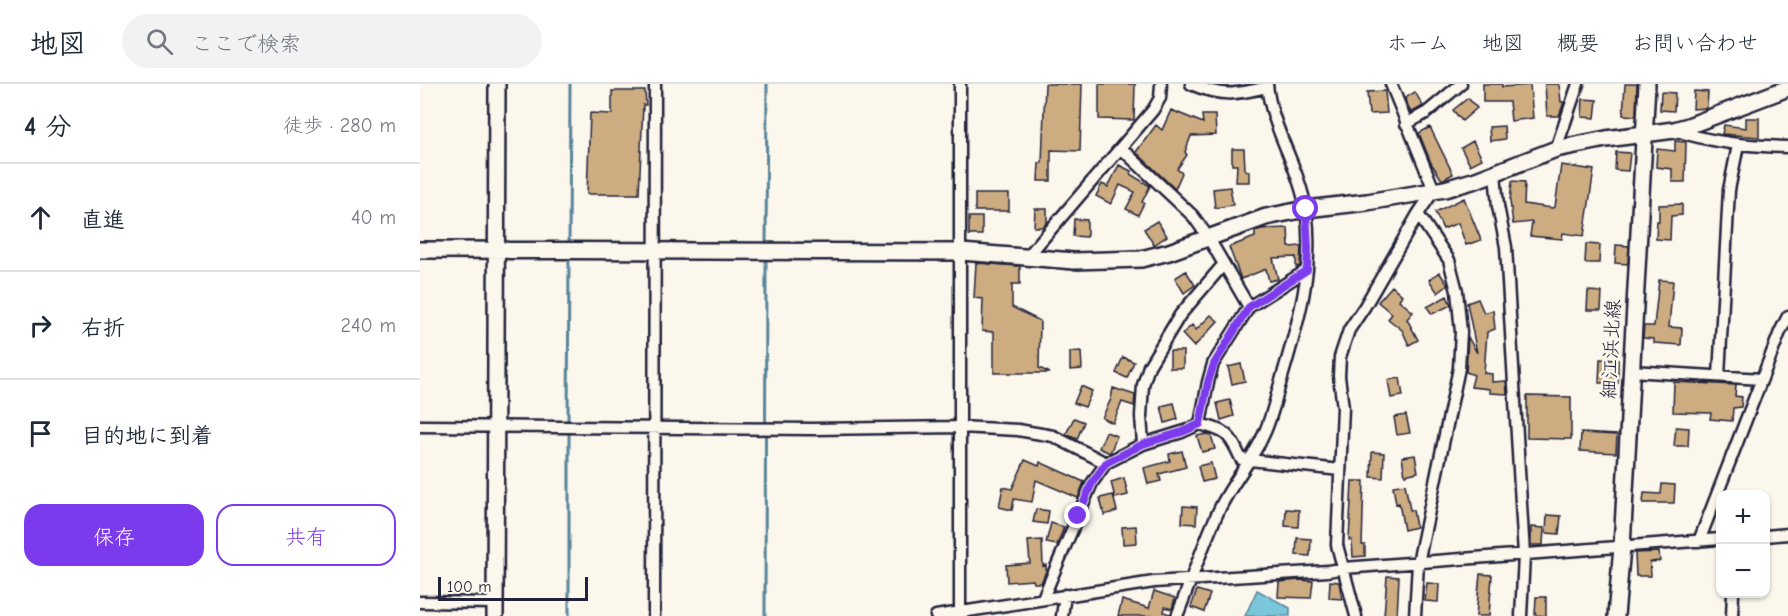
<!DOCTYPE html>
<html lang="ja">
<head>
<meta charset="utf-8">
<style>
	:root { --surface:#fff; --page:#f2f2f3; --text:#1f2937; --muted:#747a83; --line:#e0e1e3; --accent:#7c3aed }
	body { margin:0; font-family:"Comic Neue","Klee One",sans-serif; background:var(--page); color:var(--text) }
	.controls { position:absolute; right:18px; bottom:18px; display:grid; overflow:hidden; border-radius:12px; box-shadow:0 2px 4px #0004 }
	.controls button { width:54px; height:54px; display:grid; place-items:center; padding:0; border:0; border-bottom:2px solid var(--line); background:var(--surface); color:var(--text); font:30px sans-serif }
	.scale { position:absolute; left:18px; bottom:15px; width:150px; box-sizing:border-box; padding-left:6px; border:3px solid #22223b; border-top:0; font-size:16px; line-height:21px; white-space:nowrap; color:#22223b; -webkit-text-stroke:4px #fbf7ec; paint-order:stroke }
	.stop { position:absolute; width:18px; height:18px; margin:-14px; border:4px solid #7c3aed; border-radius:50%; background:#fff }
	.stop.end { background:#7c3aed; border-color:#fff; box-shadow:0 2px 6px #0008 }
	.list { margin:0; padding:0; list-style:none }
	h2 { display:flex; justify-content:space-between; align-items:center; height:78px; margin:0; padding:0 24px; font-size:26px }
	h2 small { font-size:20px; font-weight:400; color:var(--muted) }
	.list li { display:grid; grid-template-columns:39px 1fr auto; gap:18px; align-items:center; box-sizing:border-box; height:108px; padding:0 24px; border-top:2px solid var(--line) }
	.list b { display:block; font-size:22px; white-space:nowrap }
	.list em { font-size:20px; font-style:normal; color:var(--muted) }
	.actions { display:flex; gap:12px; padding:18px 24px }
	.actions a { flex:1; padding:14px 0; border:2px solid var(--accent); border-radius:18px; text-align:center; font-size:21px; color:var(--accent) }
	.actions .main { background:var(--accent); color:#fff }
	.icon { flex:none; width:33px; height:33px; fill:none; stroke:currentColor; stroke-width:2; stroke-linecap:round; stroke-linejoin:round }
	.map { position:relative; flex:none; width:1368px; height:532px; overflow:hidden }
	header { display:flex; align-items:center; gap:36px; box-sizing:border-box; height:84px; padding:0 30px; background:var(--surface); border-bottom:2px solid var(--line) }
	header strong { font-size:28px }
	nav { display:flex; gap:33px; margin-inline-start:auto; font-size:21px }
	.search { width:420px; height:54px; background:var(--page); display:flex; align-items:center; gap:15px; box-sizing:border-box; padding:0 21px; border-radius:33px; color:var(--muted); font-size:22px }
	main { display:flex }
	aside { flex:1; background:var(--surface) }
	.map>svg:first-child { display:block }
	.water { fill:#7ac6da; stroke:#57849a; stroke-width:1.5 }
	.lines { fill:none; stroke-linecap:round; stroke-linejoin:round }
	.stream { stroke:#57849a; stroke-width:3 }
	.building { fill:#cdac81; stroke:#22223b; stroke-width:1.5 }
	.street-casing { stroke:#22223b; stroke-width:15 }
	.secondary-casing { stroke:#22223b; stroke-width:20 }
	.street { stroke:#fbf7ec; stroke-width:10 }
	.secondary { stroke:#fbf7ec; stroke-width:15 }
	.route { stroke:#7c3aed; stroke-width:8 }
	.labels { text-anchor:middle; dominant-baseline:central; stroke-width:5; stroke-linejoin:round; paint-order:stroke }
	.street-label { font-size:20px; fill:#22223b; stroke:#fbf7ec }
</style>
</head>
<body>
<header>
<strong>地図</strong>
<div class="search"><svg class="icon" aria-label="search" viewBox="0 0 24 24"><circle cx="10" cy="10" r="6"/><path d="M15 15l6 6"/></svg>ここで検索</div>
<nav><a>ホーム</a><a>地図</a><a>概要</a><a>お問い合わせ</a></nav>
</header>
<main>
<aside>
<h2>4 分<small>徒歩 · 280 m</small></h2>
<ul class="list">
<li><svg class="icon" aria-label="ahead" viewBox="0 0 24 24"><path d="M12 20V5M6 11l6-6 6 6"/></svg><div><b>直進</b></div><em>40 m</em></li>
<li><svg class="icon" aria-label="right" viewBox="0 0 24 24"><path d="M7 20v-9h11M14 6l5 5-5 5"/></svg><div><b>右折</b></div><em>240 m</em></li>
<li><svg class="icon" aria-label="arrive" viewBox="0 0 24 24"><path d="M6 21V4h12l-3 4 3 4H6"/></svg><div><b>目的地に到着</b></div></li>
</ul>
<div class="actions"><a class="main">保存</a><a>共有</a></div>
</aside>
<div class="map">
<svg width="1368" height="532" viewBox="0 0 1368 532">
	<rect width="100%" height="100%" fill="#fbf7ec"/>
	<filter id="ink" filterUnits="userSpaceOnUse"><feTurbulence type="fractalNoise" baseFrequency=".0167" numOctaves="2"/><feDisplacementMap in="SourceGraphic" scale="12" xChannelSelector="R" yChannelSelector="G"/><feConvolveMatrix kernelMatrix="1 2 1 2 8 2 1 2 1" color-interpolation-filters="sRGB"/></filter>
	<g filter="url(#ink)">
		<path class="water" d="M837,506L870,524V532H825Z"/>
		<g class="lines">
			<path class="stream" d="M149,163L150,0
				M346,163L347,0
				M148,340L149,173
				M149,347V532
				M345,532L346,173"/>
		</g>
		<path class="building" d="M625,0H662L660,67L631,66V97H618L619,79H622Z
			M679,0H715L714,36L679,35Z
			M1063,0H1082V3L1110,1L1113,34L1091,37L1089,18H1063Z
			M1125,0H1139L1141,18H1144L1139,32H1127Z
			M1205,0H1217L1216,32L1203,31Z
			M192,7H225L226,21H223L219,110H167L170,29L192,30Z
			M965,7L967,29L949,30L947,8Z
			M1274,7L1288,8L1287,24L1273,25Z
			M995,8L1003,22L991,29L985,14Z
			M1241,8L1255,9L1254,27L1240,26Z
			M1048,14L1057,24L1042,37L1033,26Z
			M1163,15L1177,16L1175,34L1162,33Z
			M751,26L783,39L782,31H795L796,51L771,52L765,68L767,71L757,85L762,89L755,105L716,68L736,41L742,46Z
			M1326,34H1339V53L1302,50L1304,41L1326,44Z
			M1084,42L1085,55L1070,57L1069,43Z
			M1010,43L1033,90L1022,96L1011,79L999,49Z
			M1053,57L1062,75L1050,81L1041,64Z
			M1255,57L1266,58L1265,98H1252V85L1236,83L1237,65L1255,67Z
			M812,65H824L825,86L829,87V98H816L817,81H812Z
			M1196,68L1210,69L1208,87L1195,86Z
			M699,81L711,87L710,90L730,102L722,118L724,119L718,131L706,125L715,108L700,101L691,120L676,112L682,100L688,103Z
			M1141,81L1174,86L1164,152L1143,149L1142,155L1110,152L1112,138L1093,140L1090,117L1092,97L1105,98L1104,120L1132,124L1135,123Z
			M810,103L813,121L795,124L793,105Z
			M555,110H589V127H555Z
			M1044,114L1061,156L1046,161L1038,139L1023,145L1015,128Z
			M1262,120V131L1251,132L1250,156L1236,155L1237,137H1239V121Z
			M615,125H627V138L623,143H614Z
			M549,133H562V151H549Z
			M654,135L667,136V153L653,152Z
			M737,137L747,152L734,161L724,145Z
			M868,144L869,163L881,162L880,182L876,183V173L853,174L858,195L849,197L846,185L821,195L809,163L835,153V147L841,145Z
			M1166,160L1180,161L1179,179H1165Z
			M1196,161L1209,162L1208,180L1195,179Z
			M556,179L600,182V200H592V223L620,237L619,284L630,289H574V248L562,247L563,215L554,214Z
			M766,187L775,201L764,209L755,194Z
			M1019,188L1028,201L1018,209L1009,196Z
			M1239,196L1253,197L1249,243L1262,244L1261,261L1234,259V255L1223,254L1224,242H1234Z
			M972,202L982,211L979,216L993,228L987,235L998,256L989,261L982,246L968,235L972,230L958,218Z
			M1168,207L1182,208L1181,226H1167Z
			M1027,212L1031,221L1012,230L1007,223Z
			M1058,215L1064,229L1073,226L1075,245L1067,248L1064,289L1072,290V298L1086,297L1087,310L1070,309V305L1051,303L1054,291L1046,288L1048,253L1057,269L1047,219Z
			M791,231L798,237L774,263L762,250L772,241L776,246Z
			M661,267L662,285L650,286V268Z
			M750,267H763V284H750Z
			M703,273L714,278L707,294L696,289Z
			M1180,275L1198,276V299H1179Z
			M821,280L825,297L812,300L808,283Z
			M980,294L983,312L971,314L968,296Z
			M1254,298L1316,301L1315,312L1322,313L1321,323L1313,324L1312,337L1290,335L1291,329L1253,328Z
			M661,302L672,307L665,323L654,319Z
			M693,304L715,311L714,322L702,318L693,339L682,334L691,315Z
			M1107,312L1151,313V355L1107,354Z
			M810,316L814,332L801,336L797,319Z
			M754,319L758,335L745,339L741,322Z
			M986,331L990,349L977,351L974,333Z
			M654,334L664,338L657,355L646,350Z
			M1256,343L1269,344L1268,362H1254Z
			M686,348L697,352L690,369L679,364Z
			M1161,349L1197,351L1196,369L1160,367Z
			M786,350L791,351L795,365L782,368L777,352Z
			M762,367L766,383L739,390L741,397L728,400L724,384L750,377L749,370Z
			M952,368L964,369L963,394L951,393Z
			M995,371L998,388L985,391L982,373Z
			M605,376L619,382L620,378L664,398L658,414L616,396L612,418L594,415L592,426L579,423L583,403L592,405Z
			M791,379L795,395L782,398L778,382Z
			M704,394L708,411L695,414L691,398Z
			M932,397H944L942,461H945V472L933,473L932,456H929Z
			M985,400L990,426H993L996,443L984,446L979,419L976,420L973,402Z
			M1242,400L1255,401L1254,419H1223L1224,409L1241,410Z
			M693,411L697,427L684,431L680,414Z
			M763,422L777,423L776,440L762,439Z
			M616,425L629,427L627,440L613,438Z
			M866,425L879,426L878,443L865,442Z
			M1127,431L1141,432L1139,450L1126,449Z
			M631,439L644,443L637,461L626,459Z
			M716,442L717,459L703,460L702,443Z
			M1111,443L1124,444L1123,461H1111Z
			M877,454L891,455L890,472L876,471Z
			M622,456L623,482L626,481V487L621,499H614L613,496L587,498L586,481L610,479L608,457Z
			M1239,468L1240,477L1230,478L1231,492H1216L1215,469Z
			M1060,490L1072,491L1069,532H1056Z
			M967,492L979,493L977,532H964Z
			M879,496L893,497L891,514L858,513L859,498Z
			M910,497L919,498L922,515L909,514Z
			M1007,499L1019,500L1018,518L1005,517Z
			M777,506L790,510L784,528L771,523Z
			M734,507L755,514L752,525L745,523L744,528L750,530V532H698L702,516L729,524Z
			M1116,513H1126V532L1115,531Z"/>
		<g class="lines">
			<defs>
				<path id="street" d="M771,0C801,13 815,11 847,3
					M986,40L1006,29L1041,0
					M1254,46C1292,59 1328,62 1368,63
					M702,65L773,132L788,153L829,223
					M1136,65L1158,0
					M1075,89L1078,122L1086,163L1104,471L1101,532
					M608,172L733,26L740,14L741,0
					M1211,287L1342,295
					M1299,292L1309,106L1318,61
					M780,340L788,298L793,280L829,223L887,186
					M0,342L393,345L540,343L598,346L633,352L686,379
					M723,360L721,332L723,301L729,282L760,231L803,181
					M1346,452L1368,450
					M1279,457L1360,248L1368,232
					M623,514L672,399L686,379L723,360L762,348L780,340C808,348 809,349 821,375L920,386
					M0,518L75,519
					M234,532L235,0
					M516,532L734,498L908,487L924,484L1300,455
					M540,532V0
					M642,532L645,511
					M757,532C771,497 783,460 799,426C811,400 831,378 843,352C851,336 855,317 860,300C877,243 895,186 886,126C879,82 851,44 847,0
					M936,532L917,461L923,324L919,292L920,273L929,246L945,222L998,130L1014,106L971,0
					M995,532L998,479L1039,284L1041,248L1037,207L1029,176L998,130
					M1312,532L1313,510"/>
				<path id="secondary" d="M0,166L541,168L654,177L721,175L749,168L846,133L886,125L947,118L1025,105L1056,96L1136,65L1186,55L1254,46L1268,42L1368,4
					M75,532L77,0
					M1196,532L1202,463L1227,0"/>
			</defs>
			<use href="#street" class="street-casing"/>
			<use href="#secondary" class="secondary-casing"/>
			<use href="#street" class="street"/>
			<use href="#secondary" class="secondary"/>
		</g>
	</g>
	<g class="lines" filter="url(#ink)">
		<path class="route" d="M658,432L672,399L686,379L723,360L762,348L780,340L788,298L794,280L829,223L887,186L888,164L886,125"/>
	</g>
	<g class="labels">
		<g class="street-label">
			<text transform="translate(1191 265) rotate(-87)">細江浜北線</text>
		</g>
	</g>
</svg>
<div class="controls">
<button>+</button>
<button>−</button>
</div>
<div class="scale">100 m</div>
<div class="stop" style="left:886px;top:125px"></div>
<div class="stop end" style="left:658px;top:432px"></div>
</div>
</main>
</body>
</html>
